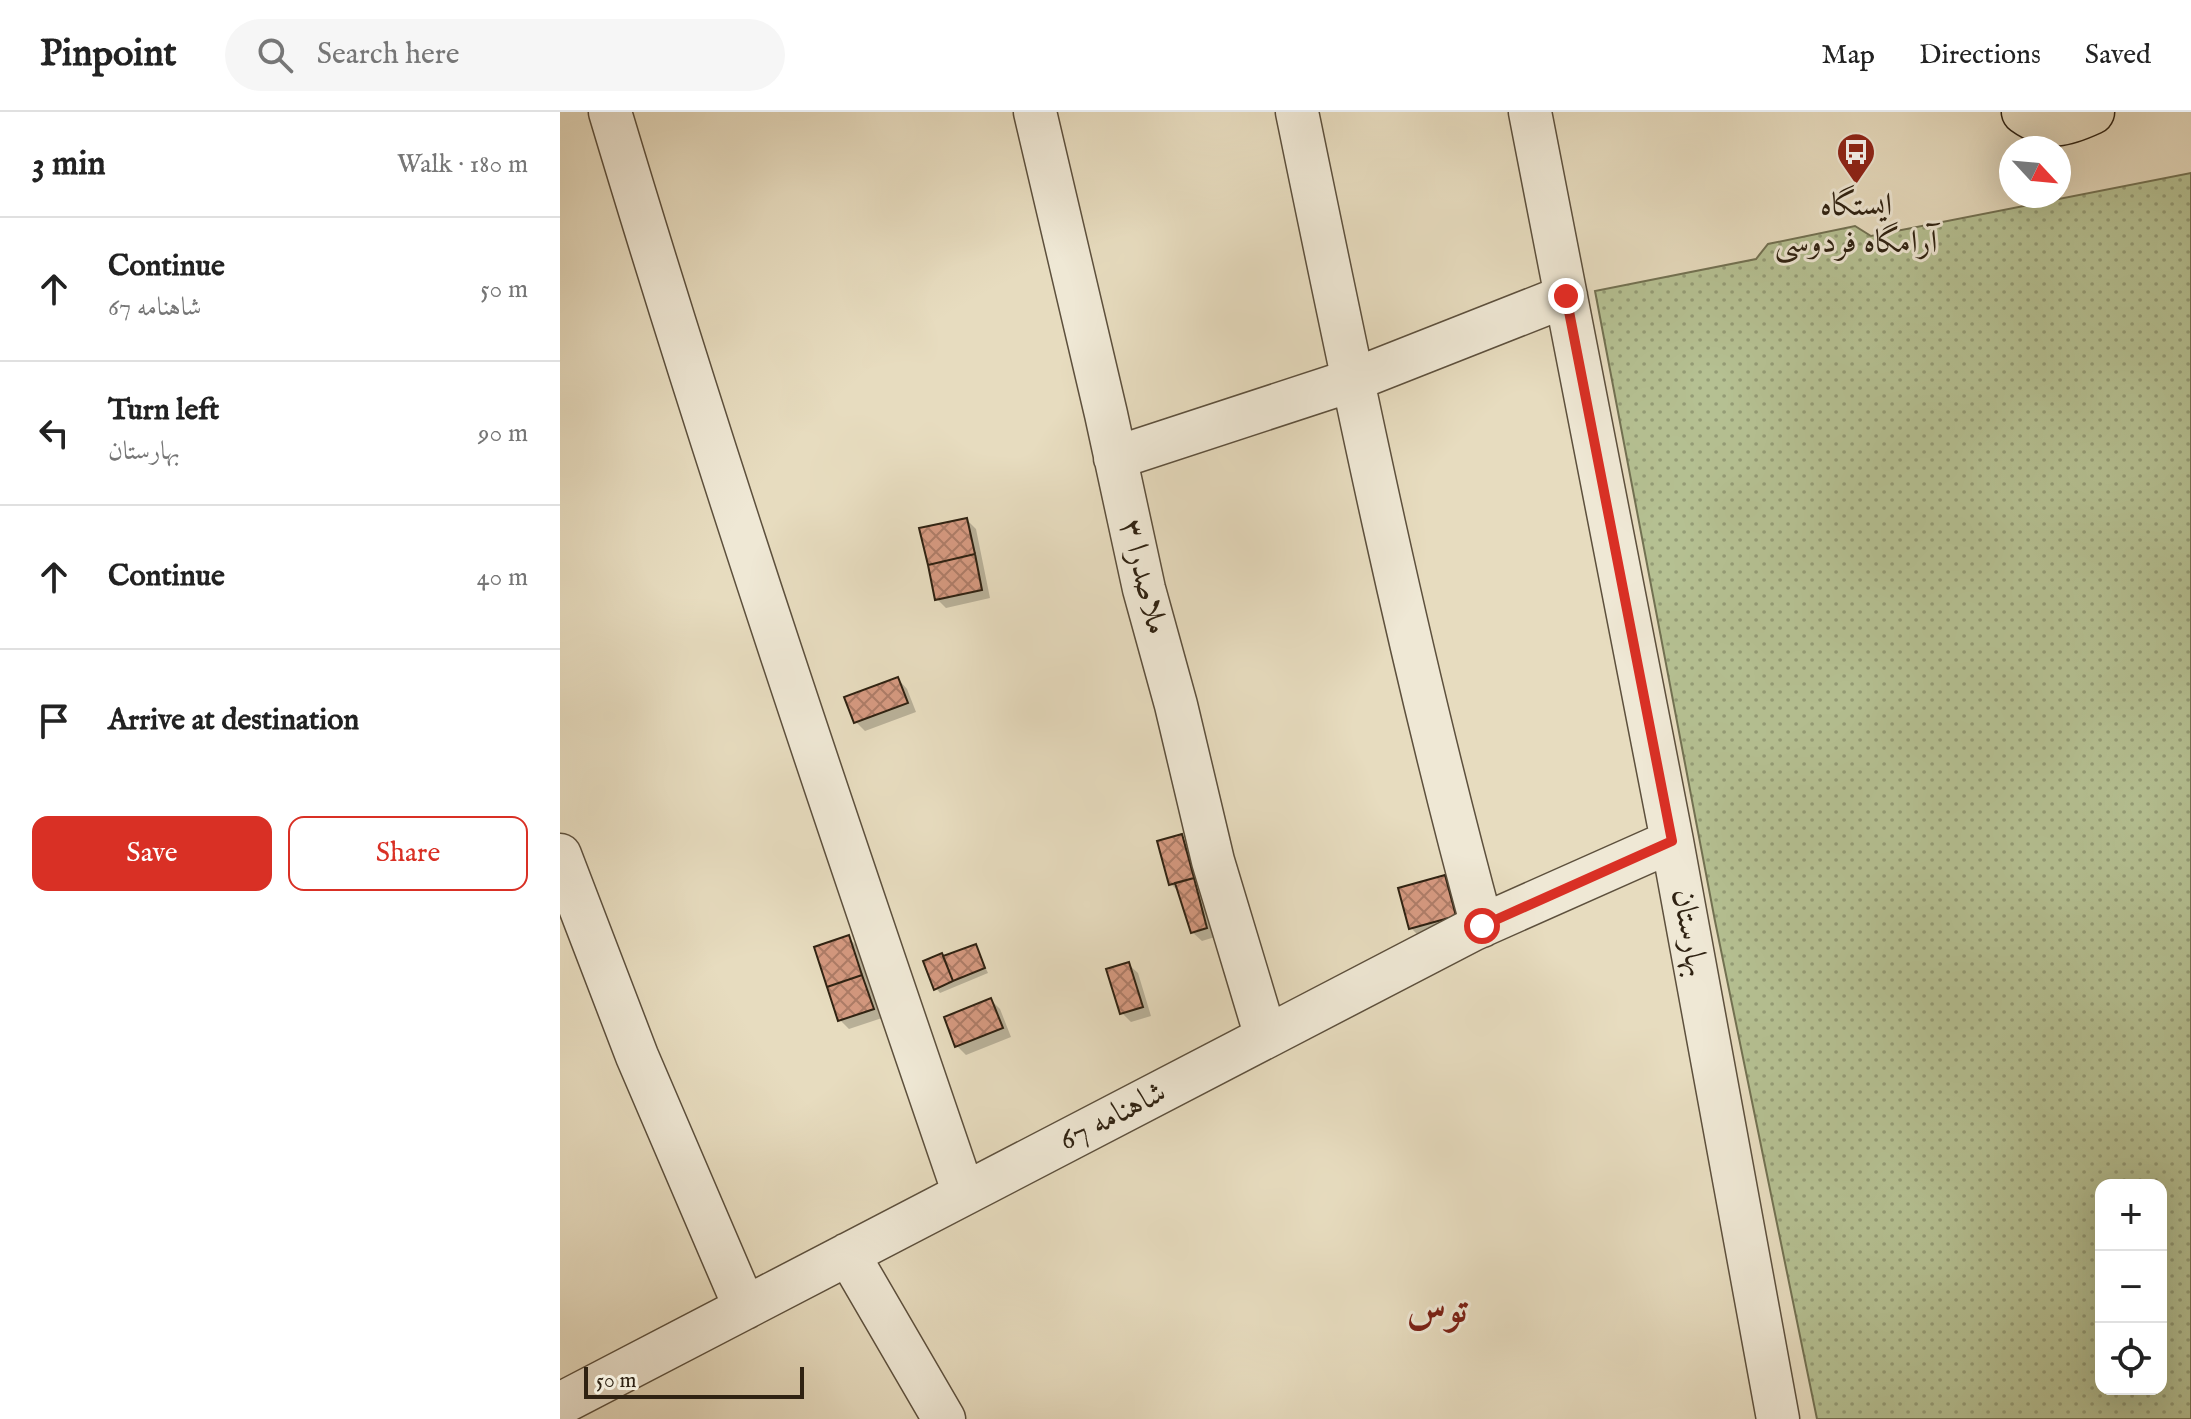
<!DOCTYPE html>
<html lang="en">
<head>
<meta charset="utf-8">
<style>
	:root { --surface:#fff; --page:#f6f6f6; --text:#222; --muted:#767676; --line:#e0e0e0; --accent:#d93025 }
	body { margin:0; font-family:"IM FELL English",Amiri,serif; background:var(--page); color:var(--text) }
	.controls { position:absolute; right:24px; bottom:24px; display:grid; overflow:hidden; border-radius:16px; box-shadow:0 8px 32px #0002 }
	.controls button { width:72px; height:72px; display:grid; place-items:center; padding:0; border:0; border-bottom:2px solid var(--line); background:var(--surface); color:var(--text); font:40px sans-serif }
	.compass { position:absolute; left:1439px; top:24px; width:72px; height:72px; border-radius:50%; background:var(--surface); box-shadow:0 8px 32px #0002; rotate:116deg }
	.scale { position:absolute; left:24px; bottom:20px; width:220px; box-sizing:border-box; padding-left:8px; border:4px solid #2f2212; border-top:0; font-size:22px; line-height:28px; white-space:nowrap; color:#2f2212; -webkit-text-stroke:6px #efe8d5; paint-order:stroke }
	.stop { position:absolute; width:24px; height:24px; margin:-18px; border:6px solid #d93025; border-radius:50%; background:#fff }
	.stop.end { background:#d93025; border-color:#fff; box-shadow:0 2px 8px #0008 }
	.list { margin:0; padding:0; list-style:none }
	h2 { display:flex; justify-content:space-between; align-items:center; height:104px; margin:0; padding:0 32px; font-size:34px }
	h2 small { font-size:26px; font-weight:400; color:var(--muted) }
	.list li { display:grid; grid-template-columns:52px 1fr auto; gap:24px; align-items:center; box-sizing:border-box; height:144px; padding:0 32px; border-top:2px solid var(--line) }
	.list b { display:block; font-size:30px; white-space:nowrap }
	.list p { margin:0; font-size:26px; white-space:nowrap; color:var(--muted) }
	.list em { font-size:26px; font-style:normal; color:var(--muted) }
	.actions { display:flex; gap:16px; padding:24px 32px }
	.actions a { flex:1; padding:18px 0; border:2px solid var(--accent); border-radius:16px; text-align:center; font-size:28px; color:var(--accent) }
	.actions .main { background:var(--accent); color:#fff }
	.icon { flex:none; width:44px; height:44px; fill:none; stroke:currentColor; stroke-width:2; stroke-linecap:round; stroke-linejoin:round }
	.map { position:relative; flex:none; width:1631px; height:1307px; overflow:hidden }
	header { display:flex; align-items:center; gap:48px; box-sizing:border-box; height:112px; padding:0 40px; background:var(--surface); border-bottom:2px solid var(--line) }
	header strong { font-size:38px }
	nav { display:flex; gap:44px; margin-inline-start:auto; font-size:28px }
	.search { width:560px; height:72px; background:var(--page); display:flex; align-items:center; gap:20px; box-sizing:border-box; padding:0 28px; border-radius:44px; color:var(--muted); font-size:30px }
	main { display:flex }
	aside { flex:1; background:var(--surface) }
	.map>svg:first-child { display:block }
	.grass { fill:url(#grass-dots); stroke:#727152; stroke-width:2; fill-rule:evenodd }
	.shadow { fill:#0003 }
	.building { fill:url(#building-cross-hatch); stroke:#2f2212; stroke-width:2 }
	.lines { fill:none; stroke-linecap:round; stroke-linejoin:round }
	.minor-casing { stroke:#5d503d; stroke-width:45 }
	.major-casing { stroke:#2f2212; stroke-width:47 }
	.minor { stroke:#efe8d5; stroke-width:42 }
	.major { stroke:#e7dcbf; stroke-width:44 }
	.route { stroke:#d93025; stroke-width:10 }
	.labels { text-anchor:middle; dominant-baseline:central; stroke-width:6; stroke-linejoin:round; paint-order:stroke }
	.poi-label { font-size:32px; fill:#2f2212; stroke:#efe8d5 }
	.street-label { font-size:32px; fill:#2f2212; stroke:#efe8d5 }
	.district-label { font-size:40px; font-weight:bold; fill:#7a1f14; stroke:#efe8d5 }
</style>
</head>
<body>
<header>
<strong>Pinpoint</strong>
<div class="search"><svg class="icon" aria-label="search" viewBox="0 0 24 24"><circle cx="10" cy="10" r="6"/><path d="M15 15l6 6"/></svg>Search here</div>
<nav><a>Map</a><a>Directions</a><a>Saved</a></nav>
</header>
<main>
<aside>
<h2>3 min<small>Walk · 180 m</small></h2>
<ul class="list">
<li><svg class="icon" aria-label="ahead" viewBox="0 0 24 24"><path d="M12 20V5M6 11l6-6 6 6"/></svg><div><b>Continue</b><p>شاهنامه 67</p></div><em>50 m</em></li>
<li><svg class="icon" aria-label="left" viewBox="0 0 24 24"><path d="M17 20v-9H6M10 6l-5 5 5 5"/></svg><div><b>Turn left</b><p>بهارستان</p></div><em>90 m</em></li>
<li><svg class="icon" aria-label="ahead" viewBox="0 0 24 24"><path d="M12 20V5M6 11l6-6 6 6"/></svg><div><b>Continue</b></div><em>40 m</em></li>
<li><svg class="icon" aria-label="arrive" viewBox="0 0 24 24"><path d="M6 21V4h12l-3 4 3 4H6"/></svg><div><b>Arrive at destination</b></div></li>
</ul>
<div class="actions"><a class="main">Save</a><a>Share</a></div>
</aside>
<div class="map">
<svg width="1631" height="1307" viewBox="0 0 1631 1307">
	<defs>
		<pattern id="grass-dots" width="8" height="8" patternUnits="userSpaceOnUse" patternTransform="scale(2)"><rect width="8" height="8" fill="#b5c092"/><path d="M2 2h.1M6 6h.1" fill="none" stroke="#949c76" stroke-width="1.8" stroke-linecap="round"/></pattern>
		<pattern id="building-cross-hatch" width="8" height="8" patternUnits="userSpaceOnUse" patternTransform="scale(2)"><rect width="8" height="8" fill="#d59980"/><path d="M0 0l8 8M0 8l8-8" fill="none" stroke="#ad7c67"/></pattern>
	</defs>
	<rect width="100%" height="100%" fill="#e7dcbf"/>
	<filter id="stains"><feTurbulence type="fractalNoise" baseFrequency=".0025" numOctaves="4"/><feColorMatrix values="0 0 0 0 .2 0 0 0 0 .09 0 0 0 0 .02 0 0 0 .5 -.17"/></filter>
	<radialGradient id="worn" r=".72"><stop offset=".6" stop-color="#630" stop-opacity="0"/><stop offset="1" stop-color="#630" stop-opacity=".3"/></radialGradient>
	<path class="grass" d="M1631,61V1307H1257L1155,809L1035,179L1196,147L1208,132L1295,114L1311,124ZM1541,1073H1601V1277H1541Z"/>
	<path class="shadow" d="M407,408L416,417L430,486L386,496L377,487Z
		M338,567L347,577L356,600L305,619L296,610Z
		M621,724L631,734L655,825L642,829L632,820L620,781L611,772Z
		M885,766L894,775L904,813L860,825L851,816Z
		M288,825L297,834L322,906L289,917L280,908Z
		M415,834L428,861L380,881L376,876L384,846Z
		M568,852L578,861L591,904L571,910L562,901Z
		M431,888L440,897L451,925L406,943L397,934Z"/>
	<path class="building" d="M407,406L415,442L368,453L359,416Z
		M415,442L422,478L375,488L368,453Z
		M338,565L348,591L294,611L284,585Z
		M622,722L634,766L609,773L597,729Z
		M885,763L896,804L849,817L838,776Z
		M634,766L647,816L631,821L615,771Z
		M289,823L302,863L267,875L254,835Z
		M416,832L425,856L393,869L383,844Z
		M382,841L393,869L374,878L363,849Z
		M569,850L583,895L560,902L546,857Z
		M302,863L314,897L278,909L267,875Z
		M431,886L443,916L395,935L384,905Z"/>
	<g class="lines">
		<defs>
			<path id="minor" d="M50,0C159,364 281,723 404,1082
				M475,0L546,302L584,477L616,593L653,749L706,925
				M737,0C793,272 849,545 922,814
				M970,0L1112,729L1218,1307
				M555,346L793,268L1006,184
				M0,743L77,944L185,1196
				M288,1142L384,1307
				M0,1292L912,818L1112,729"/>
			<path id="major" d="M1464,0C1489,18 1506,12 1532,0"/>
		</defs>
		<use href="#minor" class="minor-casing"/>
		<use href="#major" class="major-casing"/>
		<use href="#minor" class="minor"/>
		<use href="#major" class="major"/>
	</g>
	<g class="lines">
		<path class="route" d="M922,814L1112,729L1006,184"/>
	</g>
	<defs>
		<symbol id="bus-pin" viewBox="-11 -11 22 30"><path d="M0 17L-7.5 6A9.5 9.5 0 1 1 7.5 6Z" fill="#8f2418" stroke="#efe8d5"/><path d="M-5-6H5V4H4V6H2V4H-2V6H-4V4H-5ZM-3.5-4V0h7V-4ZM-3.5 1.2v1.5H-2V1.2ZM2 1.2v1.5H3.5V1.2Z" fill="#fff"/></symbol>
	</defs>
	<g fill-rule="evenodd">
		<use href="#bus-pin" x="1274" y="18" width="44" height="60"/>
	</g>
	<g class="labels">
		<g class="poi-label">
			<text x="1296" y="94">ایستگاه<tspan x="1296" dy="37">آرامگاه فردوسی</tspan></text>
		</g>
		<g class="street-label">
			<text transform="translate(583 465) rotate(76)">ملاصدرا ۳</text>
			<text transform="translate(1129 821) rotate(80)">بهارستان</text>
			<text transform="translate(553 1005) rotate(-27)">شاهنامه 67</text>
		</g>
		<g class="district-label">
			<text x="877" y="1198">توس</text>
		</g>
	</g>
	<rect width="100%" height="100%" filter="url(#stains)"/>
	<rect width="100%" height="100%" fill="url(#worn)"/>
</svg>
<div class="controls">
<button>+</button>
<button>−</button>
<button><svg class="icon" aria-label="locate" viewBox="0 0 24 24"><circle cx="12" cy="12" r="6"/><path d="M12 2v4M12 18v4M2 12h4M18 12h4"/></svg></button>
</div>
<svg class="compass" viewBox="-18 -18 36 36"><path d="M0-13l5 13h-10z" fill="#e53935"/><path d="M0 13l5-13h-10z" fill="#767676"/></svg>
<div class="scale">50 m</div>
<div class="stop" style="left:922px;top:814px"></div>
<div class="stop end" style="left:1006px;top:184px"></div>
</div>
</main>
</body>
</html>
